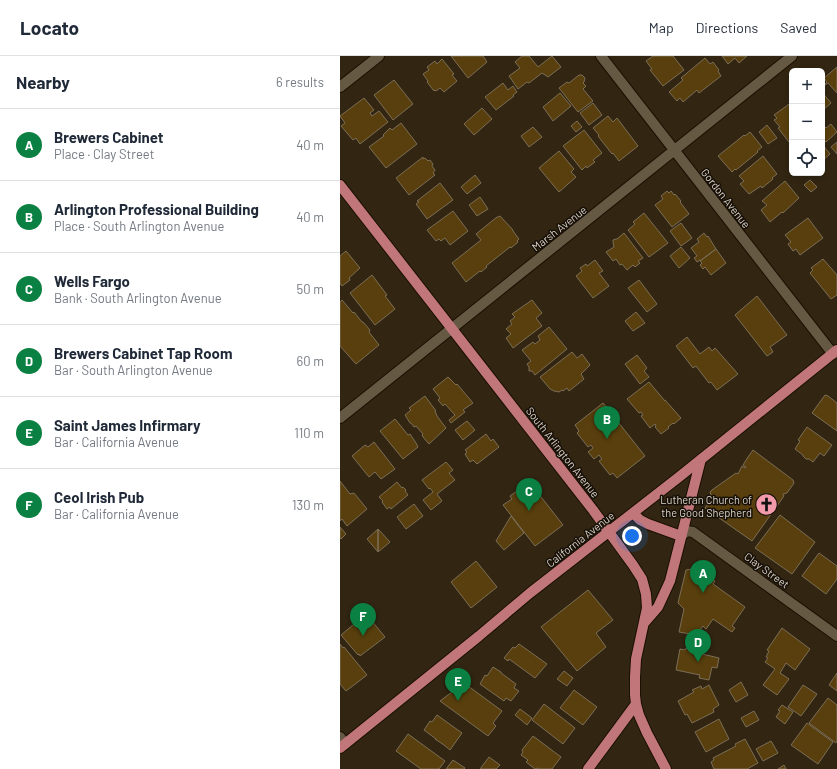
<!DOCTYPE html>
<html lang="en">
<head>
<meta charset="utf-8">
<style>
	:root { --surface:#fff; --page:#f2f2f3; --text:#1f2937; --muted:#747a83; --line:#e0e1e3; --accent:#0b8043 }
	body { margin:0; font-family:Barlow,sans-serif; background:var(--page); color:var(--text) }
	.controls { position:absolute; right:12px; top:12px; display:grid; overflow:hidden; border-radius:6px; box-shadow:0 2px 6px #0003 }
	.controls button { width:36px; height:36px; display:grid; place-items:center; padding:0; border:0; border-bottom:1px solid var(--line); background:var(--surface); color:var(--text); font:20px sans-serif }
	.you { position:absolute; left:292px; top:480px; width:14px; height:14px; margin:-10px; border:3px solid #fff; border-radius:50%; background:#1a73e8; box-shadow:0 0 0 6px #1a73e833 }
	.badge { display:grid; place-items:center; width:26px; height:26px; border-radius:50%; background:var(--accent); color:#fff; font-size:13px; font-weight:700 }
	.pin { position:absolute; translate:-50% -33px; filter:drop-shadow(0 1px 2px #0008) }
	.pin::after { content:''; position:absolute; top:21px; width:14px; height:12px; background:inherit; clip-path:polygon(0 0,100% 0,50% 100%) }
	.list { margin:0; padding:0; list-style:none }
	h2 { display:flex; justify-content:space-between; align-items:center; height:52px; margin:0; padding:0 16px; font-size:17px }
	h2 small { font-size:13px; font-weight:400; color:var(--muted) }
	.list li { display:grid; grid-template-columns:26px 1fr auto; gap:12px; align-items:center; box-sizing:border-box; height:72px; padding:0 16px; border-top:1px solid var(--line) }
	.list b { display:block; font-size:15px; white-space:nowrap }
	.list p { margin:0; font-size:13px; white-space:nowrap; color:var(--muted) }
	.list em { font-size:13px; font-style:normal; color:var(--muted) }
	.icon { flex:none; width:22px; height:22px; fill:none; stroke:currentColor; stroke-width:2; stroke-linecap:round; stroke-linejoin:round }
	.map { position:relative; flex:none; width:497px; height:713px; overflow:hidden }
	header { display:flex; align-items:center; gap:24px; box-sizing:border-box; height:56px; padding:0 20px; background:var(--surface); border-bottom:1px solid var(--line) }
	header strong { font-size:19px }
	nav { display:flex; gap:22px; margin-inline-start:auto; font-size:14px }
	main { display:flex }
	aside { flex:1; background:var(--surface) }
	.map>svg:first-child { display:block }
	.building { fill:#583f0d; stroke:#7c6e57 }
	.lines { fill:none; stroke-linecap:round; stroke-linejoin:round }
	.minor-casing { stroke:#1a0f00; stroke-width:12 }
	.major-casing { stroke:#1a0f00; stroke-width:12 }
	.minor { stroke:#665943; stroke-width:10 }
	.major { stroke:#c1767a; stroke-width:10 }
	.labels { text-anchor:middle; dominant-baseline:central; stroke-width:3; stroke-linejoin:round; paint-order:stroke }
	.street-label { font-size:11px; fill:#dad2c6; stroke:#161008 }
	.poi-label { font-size:11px; fill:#dad2c6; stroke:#161008; text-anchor:end }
</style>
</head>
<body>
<header>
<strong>Locato</strong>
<nav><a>Map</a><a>Directions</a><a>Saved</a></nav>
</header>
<main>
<aside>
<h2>Nearby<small>6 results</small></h2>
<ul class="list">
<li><span class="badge">A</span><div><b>Brewers Cabinet</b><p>Place · Clay Street</p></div><em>40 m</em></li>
<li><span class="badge">B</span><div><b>Arlington Professional Building</b><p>Place · South Arlington Avenue</p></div><em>40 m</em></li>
<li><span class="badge">C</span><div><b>Wells Fargo</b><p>Bank · South Arlington Avenue</p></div><em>50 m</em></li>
<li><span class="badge">D</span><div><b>Brewers Cabinet Tap Room</b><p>Bar · South Arlington Avenue</p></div><em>60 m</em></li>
<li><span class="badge">E</span><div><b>Saint James Infirmary</b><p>Bar · California Avenue</p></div><em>110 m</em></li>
<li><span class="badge">F</span><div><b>Ceol Irish Pub</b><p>Bar · California Avenue</p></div><em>130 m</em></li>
</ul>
</aside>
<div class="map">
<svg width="497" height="713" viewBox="0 0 497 713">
	<rect width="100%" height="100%" fill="#322612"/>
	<path class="building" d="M111,0H143L147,6L128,22Z
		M182,0H189L198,11L212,0L221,11L208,21L202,17L189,27L187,26L178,33L169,20L180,12L175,6Z
		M313,0H333L344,14L323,30L310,14L312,13L306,5Z
		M382,0H407L399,7L395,2L388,8Z
		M365,2L370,8L373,6L379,14L378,15L381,20L359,37L357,34L343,46L340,42L337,45L329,36L343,24L341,22Z
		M102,3L114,18L112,19L117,25L104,36L100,32L96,35L95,34L94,35L87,26L88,25L83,18L89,14L87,11L95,5L97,8Z
		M497,11V37L488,27L482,31L487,26L484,22Z
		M239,19H242L245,22L244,26L243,27L246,30L243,33L253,45L238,56L219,32L227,26L229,27Z
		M54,24L73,48L53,64L34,39Z
		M163,27L168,34L173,30L177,36L173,39L174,40L156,54L145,41Z
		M482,36L491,47L482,55Z
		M220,37L231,50L213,65L203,51Z
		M24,42L34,54L30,57L32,60L39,55L48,66L20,88L16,82L13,84L1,70L5,67L0,60Z
		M452,46V83L449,86L438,72L440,71L434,64L437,62L434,59Z
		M253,47L262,59L249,69L240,57Z
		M142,52L152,63L134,79L124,68Z
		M268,60L273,66L277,62L298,90L279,105L273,97L272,98L258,80L259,79L253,72Z
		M237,65L242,71L236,76L231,70Z
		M61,67L77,88L46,112L29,91L44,80L43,79L50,72L52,74Z
		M482,68L486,72L491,68L497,76L486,86L482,82Z
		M427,69L437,82L428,88L419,76Z
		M193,71L202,81L189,91L181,80Z
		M244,74L262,97L253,104L255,106L247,112L246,110L242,114L223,90Z
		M410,76L422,91L417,95L418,96L396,114L395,113L392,116L378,100L404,79L405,80Z
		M497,86V98L491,91Z
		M482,88L490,98L482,105Z
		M219,95L234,113L231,116L236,121L219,136L199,112Z
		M423,100L437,118L432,122L433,123L422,132L421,130L409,138L400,128L404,125L399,120Z
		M83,101V103L85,102L88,105L90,104L93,108L92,110L95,114L93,117L95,119L69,139L56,122Z
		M135,119L141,127L127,138L121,131Z
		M470,124L477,131L471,136L464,129Z
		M445,125L459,142L443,157L442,156L430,166L421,154L427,149L422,145Z
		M100,127L113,144L87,163L76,148L79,146L77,145Z
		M327,135L329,137L331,135L334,139L335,138L341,145L340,146L349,158L332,171L315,149L323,143L321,140Z
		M140,141L148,153L137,160L129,149Z
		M113,155L128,175L110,189L105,182L101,185L99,183L96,185L87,174Z
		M304,157L328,187L309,201L288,174L295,168L293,166Z
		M160,160L173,174V175L179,183L177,185L178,186L171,192L170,191L146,210L147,211L141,216L140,215L126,226L112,207L141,184L136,178L157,161H158Z
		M468,162L483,182L460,199L456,193L453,195L448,188L451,186L445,179Z
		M341,167L352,182L341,190L330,175Z
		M284,177L303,202L298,205L300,207L295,211L293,209L287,214L282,208L280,209L276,203L273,205L266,196L274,191L273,186V184L276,183H277Z
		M364,177L367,181L368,180L376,193L360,205V204L357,206L354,202L357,200L351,192L359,186L357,183Z
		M341,191L350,202L339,212L330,200Z
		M376,193L386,207L371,219L365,211L363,213L360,209L362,207L360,205Z
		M6,195L20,212L9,222L10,224L2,230L1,228H0V200Z
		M483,203L497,219V239L491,243L470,217L473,214L471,212Z
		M255,204L263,215L259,217L269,230L253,242L236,220L242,215L240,212L246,208L247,210Z
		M32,219L47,239L45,240L55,253L35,269L10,237Z
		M299,224L317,248L307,256L288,232Z
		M417,240L447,279L430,291L433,296L427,300L395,259Z
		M2,244L13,257L14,256L22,266H23L30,274L29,276L39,289L16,308L0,290V246Z
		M192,244L202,257L196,262L202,270L173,292L166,282L171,278L166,273L172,268L170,265L175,261L172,258Z
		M296,256L305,267L293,275L285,265Z
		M209,271L227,293L195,319L192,315H189V311L187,308L191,305L182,294L193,286L195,288L200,284L198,280Z
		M347,281L360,298L369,291L372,295L375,292L398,318L377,334L371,326L369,327L356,310L353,312L336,290Z
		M232,296L237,302L242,298L250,309L241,318L244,323L229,335L227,332L223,335L222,334L219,336L214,335L210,333L200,321Z
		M297,299L307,312L304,315L309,321L300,328L285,308Z
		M108,321L116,329L117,328L133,347L123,354L125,356L111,367L109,364L115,359L105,348L103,350L98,344L100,342L93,333Z
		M309,326L325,345V344L341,362L334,368L333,367L328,371L329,372L321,378L315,371L316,370L315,368L310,372L301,360L303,359L301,356L299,357L287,343Z
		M485,339L488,340L497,347V375L472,357Z
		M85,340L96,355H95L97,360L106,372L89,388L83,381L82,379L83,378L76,370L74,371L71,367H70L65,359L71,354L69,352Z
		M263,347L305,400L277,422L273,417L270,419L259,405L262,403L259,399L254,403L248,396L253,392L251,389L248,391L237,377L239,375L235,369Z
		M55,363L68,379L70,378L76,387L78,391L63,403L40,375Z
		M127,365L135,374L123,384L115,374Z
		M467,371L492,389L484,400L480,397L473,406L469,403H466L463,400V399L455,393L460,385L458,384Z
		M146,378L151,385L153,383L159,391L137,408L133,404L130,406L125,398L127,396L125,394Z
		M34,386L55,413L41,423L35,416L29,421L12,400L25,389L28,391Z
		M413,394L453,424L454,427L447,437L443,438L444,440L412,485L365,452L372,442L370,436L372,434L396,417L398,418L402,410L405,412L406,411L403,409L408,401Z
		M106,406L113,414L109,417L115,424L97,438L102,445L91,454L83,444L93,436L90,432L89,433L82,424Z
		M0,425L10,438L14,437L27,453L7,470L2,463L0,465Z
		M57,426L62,432L63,431L66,434L65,435L68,439L51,453L50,451L47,453L42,446L43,445L39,441Z
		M191,428L223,469L195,490L163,449L172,443L170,440L180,433L181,435Z
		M74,448L83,460L66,473L57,461Z
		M440,459L475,486L452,518L415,492Z
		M171,460L184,477L164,494L156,485Z
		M0,471L6,478L1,483L0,482Z
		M38,473L50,486L38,496Z
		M38,473V496L27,483Z
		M479,497L497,510V523L486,538L462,520Z
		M136,505L157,531L131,552L111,526Z
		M357,512L375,525L373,528L405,551L392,570L395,572L392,576L373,563L366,573L363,570L356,579L339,576L344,553L338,547L346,514Z
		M248,534L273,564L256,577L266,591L237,615L201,571Z
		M26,558L45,581L20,600L19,598L18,599L1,579Z
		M442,572L470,593L455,614L446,607L440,617L449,623L437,639L423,629L435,613L425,606L428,602L426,601L429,595L427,594Z
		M0,588L3,592L4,591L27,619L6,635L0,628Z
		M179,588L207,608L195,622L169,603L168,605L164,602L173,591L175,592Z
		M346,592L358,595V597L379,602L377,612L372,611L369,624L359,622L360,619L336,614L340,593L345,594Z
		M153,611L161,616V617L176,628L174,632L179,635L171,645L166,642L164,645L140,628L145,619L147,620Z
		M224,615L233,622L227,630L217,623Z
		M497,617V635L489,629Z
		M401,626L408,639L396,646L389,634Z
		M124,627L162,655L153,667L156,670L148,680L100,645Z
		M369,629L379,649L373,653L374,656L352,667L347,658L345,659L338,645L354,636L352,634L361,630L362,633Z
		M463,629L477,638L461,660L448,651Z
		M234,634L257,651L243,669L220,652Z
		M488,642L497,649V685L496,687L469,667Z
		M204,648L235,672L223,688L192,664Z
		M442,649L453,656L445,668L436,661L440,655L438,654Z
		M180,653L192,662L187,669L175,659Z
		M414,655L419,664L406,671L401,662Z
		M97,659L122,677L110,694L104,689L95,683H96L84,674L90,665L92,666Z
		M379,663L389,683L366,696L355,676Z
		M467,667L493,686L478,708L451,689Z
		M68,678L105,705L99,713H81L56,695Z
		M193,680L221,701L212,713H200L198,712L195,713L186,706L188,704L181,699L183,696L182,694Z
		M405,683L418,707L407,713H374L371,706L374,704L373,702L396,690L395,688Z
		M431,685L438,697L423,705L416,693Z
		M149,701L160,709L156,713H140Z
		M113,704L125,712L124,713H106Z
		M444,709L446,713H438Z"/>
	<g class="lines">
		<defs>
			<path id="minor" d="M261,0L493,298
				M0,31L39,0
				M0,362L452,0
				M341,480L347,475L353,476L497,580
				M0,681L5,688"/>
			<path id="major" d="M0,129L253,454L293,509L302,523L306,538L307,552L296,603L295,621V639L296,648L299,659L307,677L326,713
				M293,457L300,464L308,468L341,480
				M305,566L318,551L330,525L361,403
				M0,692L139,580L190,537L339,421L497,294
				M248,713L296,648"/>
		</defs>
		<use href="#minor" class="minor-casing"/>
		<use href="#major" class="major-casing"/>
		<use href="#minor" class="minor"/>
		<use href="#major" class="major"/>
	</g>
	<defs>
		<symbol id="church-disc" viewBox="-11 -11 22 22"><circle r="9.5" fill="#f39aaa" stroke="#161008"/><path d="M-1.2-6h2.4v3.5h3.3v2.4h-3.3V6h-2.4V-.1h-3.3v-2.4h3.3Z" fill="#111"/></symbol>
	</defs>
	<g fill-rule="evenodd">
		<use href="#church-disc" x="414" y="436" width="25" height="25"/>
	</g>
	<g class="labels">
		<g class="street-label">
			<text transform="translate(386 142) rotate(52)">Gordon Avenue</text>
			<text transform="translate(219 172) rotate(-38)">Marsh Avenue</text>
			<text transform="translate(223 396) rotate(52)">South Arlington Avenue</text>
			<text transform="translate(240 483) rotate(-38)">California Avenue</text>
			<text transform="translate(427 514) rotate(36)">Clay Street</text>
		</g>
		<g class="poi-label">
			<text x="412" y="443">Lutheran Church of<tspan x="412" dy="13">the Good Shepherd</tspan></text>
		</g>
	</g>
</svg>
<div class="controls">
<button>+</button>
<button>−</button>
<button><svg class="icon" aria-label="locate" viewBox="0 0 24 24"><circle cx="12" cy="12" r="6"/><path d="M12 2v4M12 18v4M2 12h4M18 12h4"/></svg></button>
</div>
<div class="you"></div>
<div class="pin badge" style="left:363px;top:537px">A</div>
<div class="pin badge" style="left:267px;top:383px">B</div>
<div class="pin badge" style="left:189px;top:455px">C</div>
<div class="pin badge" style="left:358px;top:606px">D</div>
<div class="pin badge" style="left:118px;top:645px">E</div>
<div class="pin badge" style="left:23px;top:580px">F</div>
</div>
</main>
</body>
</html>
